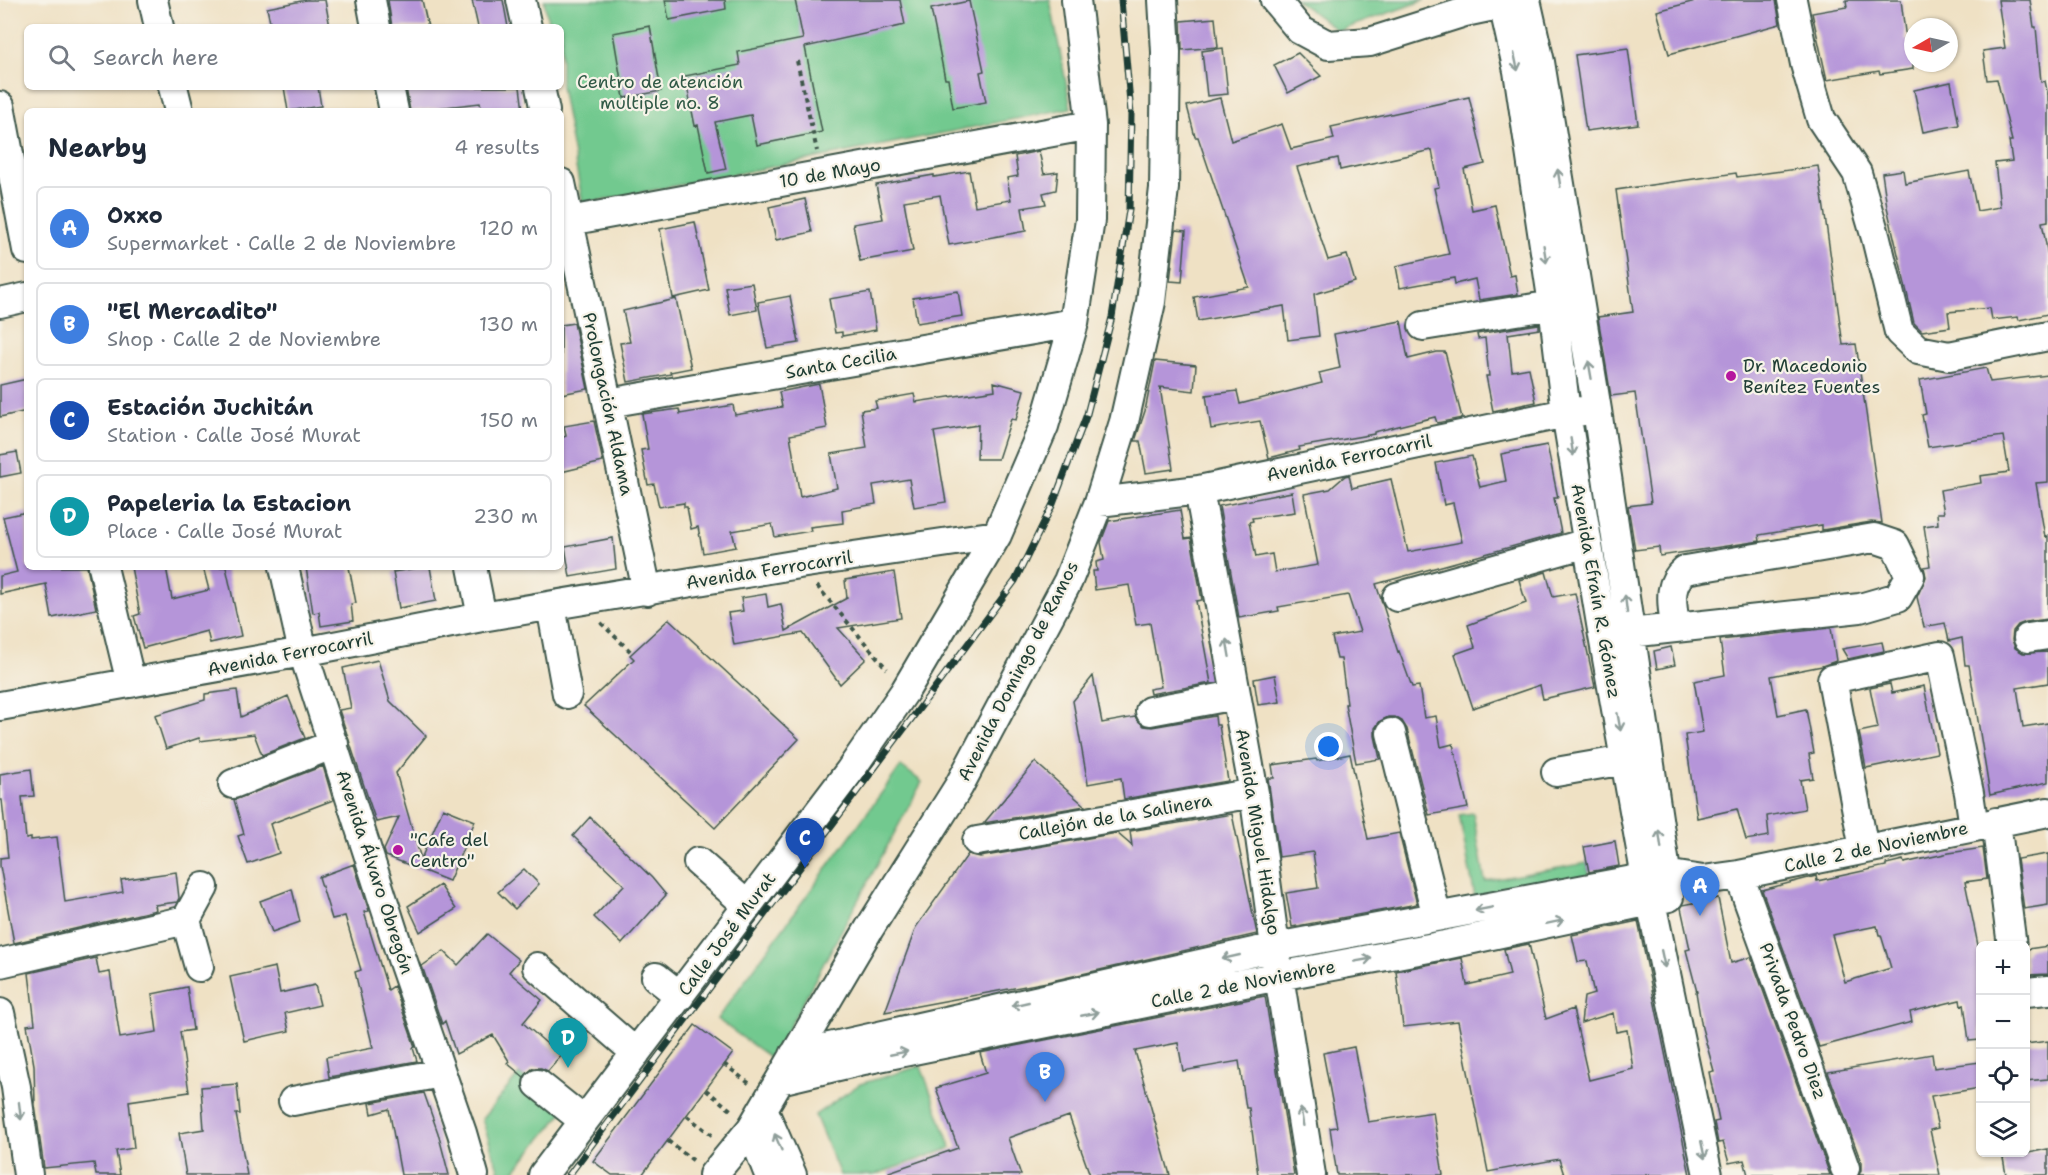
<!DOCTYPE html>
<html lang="en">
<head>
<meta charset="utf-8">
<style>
	:root { --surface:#fff; --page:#f6f6f7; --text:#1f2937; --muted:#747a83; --line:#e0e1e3; --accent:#db2777 }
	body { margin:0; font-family:"Shantell Sans",sans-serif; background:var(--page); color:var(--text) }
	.controls { position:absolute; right:18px; bottom:18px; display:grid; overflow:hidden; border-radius:9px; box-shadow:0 2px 4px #0004 }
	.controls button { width:54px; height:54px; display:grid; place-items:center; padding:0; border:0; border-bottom:2px solid var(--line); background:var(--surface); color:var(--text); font:30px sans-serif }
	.compass { position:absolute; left:1904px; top:18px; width:54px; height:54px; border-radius:50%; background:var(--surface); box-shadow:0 2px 4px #0004; rotate:261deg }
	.you { position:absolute; left:1329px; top:747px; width:21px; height:21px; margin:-15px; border:4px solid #fff; border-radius:50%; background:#1a73e8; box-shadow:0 0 0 9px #1a73e833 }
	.badge { display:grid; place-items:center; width:39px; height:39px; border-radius:50%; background:var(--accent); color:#fff; font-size:20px; font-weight:700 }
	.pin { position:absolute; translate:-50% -50px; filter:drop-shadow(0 2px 3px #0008) }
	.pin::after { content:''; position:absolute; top:32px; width:21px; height:18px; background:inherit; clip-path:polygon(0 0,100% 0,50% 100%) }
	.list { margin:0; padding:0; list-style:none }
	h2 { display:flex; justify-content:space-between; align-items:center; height:78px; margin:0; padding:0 24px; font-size:26px }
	h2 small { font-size:20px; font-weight:400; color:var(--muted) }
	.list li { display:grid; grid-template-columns:39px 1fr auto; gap:18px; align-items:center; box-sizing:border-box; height:84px; margin:0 12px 12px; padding:0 12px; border:2px solid var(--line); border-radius:9px }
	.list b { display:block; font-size:22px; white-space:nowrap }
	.list p { margin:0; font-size:20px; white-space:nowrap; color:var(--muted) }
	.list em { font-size:20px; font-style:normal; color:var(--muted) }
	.icon { flex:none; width:33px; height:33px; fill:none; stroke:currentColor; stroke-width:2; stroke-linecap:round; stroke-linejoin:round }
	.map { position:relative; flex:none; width:2048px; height:1175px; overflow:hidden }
	.search { position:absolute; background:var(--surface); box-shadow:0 2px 4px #0004; left:24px; top:24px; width:540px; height:66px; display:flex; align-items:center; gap:15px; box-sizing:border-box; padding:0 21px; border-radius:9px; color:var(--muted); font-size:22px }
	.panel { position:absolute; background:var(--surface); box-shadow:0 2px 4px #0004; left:24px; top:108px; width:540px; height:462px; border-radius:9px }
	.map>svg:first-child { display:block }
	.green { fill:#72c98f; stroke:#488362; stroke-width:1.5 }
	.building { fill:#b595d9; fill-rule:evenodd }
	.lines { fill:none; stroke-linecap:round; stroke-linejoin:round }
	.minor-casing { stroke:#3e564a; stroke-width:32 }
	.path { stroke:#3e564a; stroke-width:4; stroke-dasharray:4.5 4.5; stroke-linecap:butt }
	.minor { stroke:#fff; stroke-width:28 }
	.rail-casing { stroke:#1f3d34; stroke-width:7 }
	.rail { stroke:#f7f3e8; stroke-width:4.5; stroke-dasharray:14; stroke-linecap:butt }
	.oneway { stroke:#8f9e9a }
	.poi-dot { fill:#b5179e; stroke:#f7f3e8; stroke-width:2 }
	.labels { text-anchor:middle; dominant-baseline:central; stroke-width:4.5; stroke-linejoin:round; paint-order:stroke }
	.park-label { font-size:18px; fill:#305946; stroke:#f7f3e8 }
	.street-label { font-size:18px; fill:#1f3d34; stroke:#f7f3e8 }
	.poi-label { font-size:18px; fill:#1f3d34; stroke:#f7f3e8; text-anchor:start }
</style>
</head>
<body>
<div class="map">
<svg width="2048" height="1175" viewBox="0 0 2048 1175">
	<rect width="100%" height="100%" fill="#f7f3e8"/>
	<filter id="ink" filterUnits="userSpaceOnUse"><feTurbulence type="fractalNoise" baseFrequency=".0167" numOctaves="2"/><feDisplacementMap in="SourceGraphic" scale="12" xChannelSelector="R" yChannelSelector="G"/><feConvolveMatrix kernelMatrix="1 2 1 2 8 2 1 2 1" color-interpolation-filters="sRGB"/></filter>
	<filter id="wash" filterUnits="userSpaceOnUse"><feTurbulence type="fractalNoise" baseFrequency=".008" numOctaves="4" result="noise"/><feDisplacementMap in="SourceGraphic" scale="24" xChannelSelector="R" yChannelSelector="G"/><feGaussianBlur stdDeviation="1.35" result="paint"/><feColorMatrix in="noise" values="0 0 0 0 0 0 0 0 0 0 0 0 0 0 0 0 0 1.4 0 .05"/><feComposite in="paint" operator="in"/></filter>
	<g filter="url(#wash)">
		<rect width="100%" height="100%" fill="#efe1c4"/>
		<path class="green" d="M544,0H1050L1071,108L583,204L561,87V27H549Z
			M1296,0H1425L1338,31Z
			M901,766L922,782L772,1059L717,1019Z
			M1473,813L1485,881L1587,863L1590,877L1475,898L1459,815Z
			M921,1066L951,1148L874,1175H840L815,1115L860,1084Z
			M519,1074L564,1111L511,1175H500L482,1119Z"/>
		<g id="blocks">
			<path class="building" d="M306,0H325L330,27H271L267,8Z
				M388,0H422L428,27H392Z
				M472,0H503L508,27H478Z
				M665,0H725L726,9L669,20Z
				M795,0H900L905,25L805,47L822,132L757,145L751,115L715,122L726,169L708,173L698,125L695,126L685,76L740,65L738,52L803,39Z
				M1699,0H1776L1780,24L1669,54L1657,11Z
				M1846,0H1901L1906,40L1913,39V69L1880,74L1879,71L1827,80L1812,13L1847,7Z
				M1998,0H2030L2034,27H2036L2041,82L2045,81L2048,95V221L2042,222L2048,256V314L2019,320L2018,317L1992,320L1990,308L1948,312L1950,327L1922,331L1914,323L1887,207L1882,173L1903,170L1905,183L1969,171L1977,211L2000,207L1995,163L2012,161L2009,141H2012L1997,79L1987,80L1983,51L2005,48Z
				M969,1L984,71L980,72L986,102L953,108L948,79H945L931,9Z
				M1215,18L1218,47L1182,50L1181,21Z
				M650,26L661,91L624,98L613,33Z
				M1223,48L1228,94L1207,96L1202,51Z
				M1628,48L1638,124L1586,131L1575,55Z
				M1298,53L1321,76L1288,93L1274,65Z
				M1951,82L1959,125L1923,132L1914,90Z
				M284,87H318L321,106L288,111Z
				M406,87H520L523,111H482L480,103L410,111Z
				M1469,97L1485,164L1464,169L1472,210L1495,205L1510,276L1515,275L1518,294L1479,300L1475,279L1455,284L1454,278L1400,288L1396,266L1449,254L1434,188L1439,187L1432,150L1340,170L1338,158L1297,167L1328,260L1347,255L1355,282L1314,294L1319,336L1288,340L1284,306L1198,321L1194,297L1249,287L1198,137H1195L1187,106L1220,98L1231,141L1282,124L1291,149L1334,139L1331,127Z
				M1039,151L1044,174L1058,172L1056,190L1043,193L1046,204L1022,208L1026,231L949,245L940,195L904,201L913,251L860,261L853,224L883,219L876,185L934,175V177L969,171L975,206L1011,200L1007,178L1018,176L1015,156Z
				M1818,166L1843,345L1856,344L1882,523L1871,522L1822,530V525L1759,535L1760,541L1660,556L1659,547L1635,550L1628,506L1651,503L1635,393L1611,396L1598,317L1633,312L1616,190L1736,173L1737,177Z
				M805,199L812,232L776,240L769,207Z
				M695,222L709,290L673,298L660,229Z
				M1176,230L1186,231L1182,282L1170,281Z
				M752,283L757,310L730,315L725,287Z
				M958,291L962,316L917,323L913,298Z
				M870,292L876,330L842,336V332L835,333L829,299Z
				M790,296L799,343L767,348L758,302Z
				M676,299L691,368L670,372L671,374L628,382L620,343L630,342L623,311Z
				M1401,321L1408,359L1437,352H1445L1462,418L1437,423L1435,417L1374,432V434L1299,447L1300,450L1269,458L1260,421L1211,429L1206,395L1237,391L1240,404L1322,383L1319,373L1340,368L1334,334Z
				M574,323L588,389L561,394V325Z
				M1539,324V329L1508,334L1512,371L1529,368L1536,402L1493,411L1486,376H1489L1485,338L1478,339L1477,334Z
				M1155,361L1196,365L1194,391L1160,387L1173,469L1146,473L1140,441H1135L1145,411Z
				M1986,368L1990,382L2048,375V482L2036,483L2045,537L2048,536V619L2026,622L2018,625L2013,631L2012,640L2015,648L2023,653L2048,652V683L2017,688L2023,727L2048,723V782L1990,795L1969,665H1965L1962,638L1949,641L1945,623L1924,627L1917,597L1926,577L1924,567L1930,566L1924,526L1938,524L1937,513H1944L1940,490L1981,483L1980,476L2009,472L2003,436L1928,447L1922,415L1926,414L1920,380Z
				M27,379V411L0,417V385Z
				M994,382L1024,390L1016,420L1011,419L998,459H977L978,425L934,432L946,502L914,507L909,479L873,485L876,504L842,510L843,523L810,527L811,531L775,537L772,524L732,531L736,547L703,553L698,527L691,529L687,507H684V503L659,507L654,484L648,485L641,450L648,449L642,414L679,409L680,414L733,405L735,415L782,407L779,392L819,384L827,428L790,435L800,497L837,488L831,454L867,448L861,410L877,408L875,401L914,394L916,402L995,390Z
				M594,421L603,462L561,472V438L566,436L564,426Z
				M1547,445L1558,498H1554L1561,533L1376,584L1398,652L1399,651L1412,687L1419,686L1424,718L1436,716L1441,747L1453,744L1468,808L1429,815L1407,729L1402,721L1395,717H1388L1380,721L1375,728V736L1380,759L1356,763L1345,704H1347L1341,659H1337L1332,637L1360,632L1348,595L1278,607L1279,611L1239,618L1219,506L1292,492L1295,512L1252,518L1253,521L1249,522L1256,557L1272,554L1275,572L1318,565L1304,494L1330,489L1345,476L1349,475L1352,488L1391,479L1408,552L1462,542L1453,503L1444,505L1436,463L1472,456L1480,487L1506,481L1501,454Z
				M17,452L21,473L0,477V455Z
				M1180,510L1185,539L1191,538L1202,600L1196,601L1211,683L1150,694L1149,689L1161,687L1150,623L1136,625L1129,585L1095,590L1093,571H1097L1096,562L1104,560L1101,542L1109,521Z
				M27,512V567H87L96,609L52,618L46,584L0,594V576L17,572L3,517Z
				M613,538L616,569L570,577L565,547Z
				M131,567H166L172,599L209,590L203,567H226L241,636L210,643L207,631L143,648L134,616L140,614Z
				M306,567H349L356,603L351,604L353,621L321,626L319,612L313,613Z
				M423,567H430L436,601L399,608L393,572Z
				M894,572L901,618L838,628L866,659L840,684L803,633L734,645L728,613L743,611L741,598L766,594L768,607L781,604L786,631L847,598L845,580Z
				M1546,572L1553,597L1575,593L1595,687L1543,699L1540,685L1473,708L1455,654L1475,647L1468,625L1526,603L1519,580Z
				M669,619L799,739L715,828L584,706L634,659L630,655Z
				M1831,628L1836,661L1822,666L1771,676L1778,715L1806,709L1814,753L1809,754L1813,778L1800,780L1805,809L1767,816L1769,836L1746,840L1737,809L1697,818L1685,735L1703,732L1694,681L1725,675L1720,640Z
				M1882,642L1884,651L1848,659L1842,649Z
				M1671,647L1675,665L1657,669L1654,651Z
				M378,660L390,701L426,736L396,773L421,859L443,808L475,821L449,881L386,856L384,850L399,817L376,822L339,710L351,708L343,668Z
				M1275,675L1280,702L1258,705L1254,679Z
				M1093,676L1102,723L1135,717L1144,726L1152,727L1215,716L1216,725H1219L1228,781L1124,799L1121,778L1088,784L1073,701Z
				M1890,684L1892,693L1924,686L1937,753L1866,768L1859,732L1878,728L1870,688Z
				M237,690L241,717L288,696L305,738L262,755L254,734L200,741L199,738L166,749L155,715L205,700V694Z
				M1350,754L1368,839L1399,833L1417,904L1292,927L1286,893L1318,888L1313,852L1279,857L1268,778H1274L1272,765L1316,759L1317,761Z
				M1035,762L1085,806L984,823Z
				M323,766L333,800L270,824L279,853L248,864L238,836L244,834L234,800Z
				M31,769L34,796L22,797L26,839L31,838V840L57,837L65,902L123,892L121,880L176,872L179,898L177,902L155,905L156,910L14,943L0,866V858L8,857L2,800H0V774Z
				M1232,814L1257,934L1047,982L885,1012L916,927L968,854L980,857L1117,833L1132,846L1130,831Z
				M590,817L652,878L666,895L622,944L594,917L624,885L573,836Z
				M1615,841L1619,866L1589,872L1584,847Z
				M1983,848L1987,879L1965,882L1980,955V1040L1969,1041L1964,1004L1961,1005L1960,1000L1910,1012L1912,1022L1819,1047L1762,890L1816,876L1817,881L1886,866V864L1903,860L1904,863L1949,853ZM1877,926L1879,935H1881L1891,968L1845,982L1832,935Z
				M2048,854V905L2024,909L2017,859Z
				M354,864L369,911L364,912L388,990L394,986L415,1047L413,1048L417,1061L329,1077L326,1057L373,1048L355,972L361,970L345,916L332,919L319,877Z
				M524,869L539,884L515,909L498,892Z
				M440,885L456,909L420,932L408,906Z
				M292,889L300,922L272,932L260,901Z
				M1718,898L1731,963L1751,957L1830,1175H1748L1744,1160L1729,1163L1723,1142L1718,1143L1714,1122L1719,1121L1709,1072L1714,1071L1702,1028L1696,992H1697L1686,950L1690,949L1681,908L1683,905Z
				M1638,921L1690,1175H1564L1559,1159L1488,1172L1458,1021L1403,1027L1396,971L1462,958L1467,985L1510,975L1504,949L1529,944L1546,1019L1573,1009L1589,1080L1633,1069L1627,1030L1616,1032L1613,1013L1581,1023L1584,997L1594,994L1587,961L1578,962L1572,935Z
				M487,934L519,960L509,972L542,1000L523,1023L561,1056L548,1071L541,1068H533L524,1077L507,1063L509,1061L493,1035L456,1054L445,1021L442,1024L422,966L444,951L458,965Z
				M2048,946V974L2027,975L2025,955L2028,949Z
				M96,958L99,974L110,972L120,1038L157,1032L152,994L187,987L193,1030L180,1032L189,1092L129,1101L134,1148L116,1151L120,1175H96L94,1163L44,1168L35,1105L34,1065L27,1025L35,1024L29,973Z
				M275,967L280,993L315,985L320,1005L285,1013L289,1031L244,1041L230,977Z
				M1265,996L1294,1175H1258L1249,1108H1246L1239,1061L1183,1071L1178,1043L1135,1051L1170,1175H1090L1069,1116L1008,1138L1021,1175H889V1172L958,1148L936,1088L986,1073L980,1053Z
				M695,1025L733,1053L642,1175H612L593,1161Z
				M2048,1041V1079L2025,1081L2026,1044Z
				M1354,1047L1368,1122L1433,1112L1443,1175H1337L1330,1128L1337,1127L1323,1053Z
				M1932,1054L1934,1068L1980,1062V1088L1931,1096L1938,1128L1930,1130L1940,1175H1859L1861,1170V1162L1828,1072Z
				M237,1084L240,1114H236L247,1175H186L179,1133L204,1129L201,1087Z
				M424,1093L438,1133L449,1175H401L389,1109L372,1114L370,1103Z
				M2048,1149V1175H2006L2003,1158Z"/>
		</g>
	</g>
	<g filter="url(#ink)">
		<use href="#blocks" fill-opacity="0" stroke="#3e564a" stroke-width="1.5"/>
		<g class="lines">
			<defs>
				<path id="minor" d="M153,0L159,27
					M371,0L376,27
					M521,0L527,27
					M1275,0L1300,30L1328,45L1370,42L1465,12L1522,0
					M1526,0L1540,62L1597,410L1669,892
					M1792,0L1805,64L1821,119L1857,173L1876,238L1899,332L1918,350L1949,356L2048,336
					M1503,4L1518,71L1553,305L1566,413L1603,636L1646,878L1708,1175
					M173,87L179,111
					M389,87L394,111
					M540,87L545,111
					M0,106L27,250
					M561,183L647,591
					M569,221L1091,125
					M0,303L27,297
					M1423,326L1553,305
					M608,403L1074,323
					M1199,490L1254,793L1279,976L1311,1175
					M1099,502L1199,490L1566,413L1583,411
					M103,567L131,683
					M284,567L303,652L402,959L462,1133L474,1175
					M472,567L482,617
					M1397,597L1587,543
					M551,606L567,694
					M1611,635L1860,608L1898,597L1910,576L1895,545L1874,538L1685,570C1666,586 1673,605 1675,628
					M2028,638L2048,635
					M0,706L303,652L482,617L799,564L997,535
					M1150,711L1236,695
					M1391,733L1437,917
					M1556,772L1625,760
					M233,784L334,744
					M1996,822L2012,946
					M977,841L1254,793
					M1864,849L1832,679L1940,656L1969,793L1974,827
					M698,862L748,906
					M1739,875L1845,1168
					M186,920L204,887
					M0,963L186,920L199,967
					M537,967L636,1053
					M656,977L680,996
					M2026,992L2048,990
					M0,1013L16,1087L28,1175
					M794,1055L1276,947L1665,874L1703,880L1739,875L2048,812
					M780,1080L864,1060L1279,976L1445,945L1669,897
					M538,1084L584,1121
					M293,1101L441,1073
					M763,1109L792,1175
					M751,1129L769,1175
					M543,1175L849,772L905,691L997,535L1044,426L1074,323L1090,220L1091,125L1076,0
					M713,1175L751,1129L869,929L959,786L1068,581L1099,502L1124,422L1151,302L1164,188L1166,52L1163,0"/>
			</defs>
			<use href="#minor" class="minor-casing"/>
			<path class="path" d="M797,61L817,151
				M817,586L887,669
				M601,623L631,652
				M724,1064L750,1084
				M706,1090L732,1111
				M687,1116L713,1136
				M668,1141L694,1161"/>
			<use href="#minor" class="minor"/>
			<defs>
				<path id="rail" d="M569,1175L1015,581L1053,504L1087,414L1112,317L1129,210L1131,114L1121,0"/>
			</defs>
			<use href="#rail" class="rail-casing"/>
			<use href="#rail" class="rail"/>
		</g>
		<defs><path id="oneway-shaft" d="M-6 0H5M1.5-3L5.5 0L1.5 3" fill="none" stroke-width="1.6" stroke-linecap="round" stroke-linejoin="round" transform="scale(1.5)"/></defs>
		<g class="oneway">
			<use href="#oneway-shaft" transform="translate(1516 62) rotate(78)"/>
			<use href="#oneway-shaft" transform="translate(1559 178) rotate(-99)"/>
			<use href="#oneway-shaft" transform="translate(1545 254) rotate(81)"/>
			<use href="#oneway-shaft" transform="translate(1590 370) rotate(-100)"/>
			<use href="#oneway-shaft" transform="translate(1572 447) rotate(81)"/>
			<use href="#oneway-shaft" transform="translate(1626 604) rotate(-97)"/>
			<use href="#oneway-shaft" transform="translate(1228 648) rotate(-100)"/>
			<use href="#oneway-shaft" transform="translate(1619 722) rotate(80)"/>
			<use href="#oneway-shaft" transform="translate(1660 839) rotate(-98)"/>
			<use href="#oneway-shaft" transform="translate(1484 909) rotate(169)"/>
			<use href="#oneway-shaft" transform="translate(1555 922) rotate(-12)"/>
			<use href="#oneway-shaft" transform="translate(1231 957) rotate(167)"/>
			<use href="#oneway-shaft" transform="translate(1663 959) rotate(78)"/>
			<use href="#oneway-shaft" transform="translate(1363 960) rotate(-10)"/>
			<use href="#oneway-shaft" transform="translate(1020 1004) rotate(167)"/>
			<use href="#oneway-shaft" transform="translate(1090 1014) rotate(-11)"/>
			<use href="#oneway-shaft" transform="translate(899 1053) rotate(-11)"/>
			<use href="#oneway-shaft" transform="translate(20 1111) rotate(83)"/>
			<use href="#oneway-shaft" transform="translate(1302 1117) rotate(-99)"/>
			<use href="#oneway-shaft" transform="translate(778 1142) rotate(-113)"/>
			<use href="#oneway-shaft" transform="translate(1703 1150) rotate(78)"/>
		</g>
	</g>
	<g class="poi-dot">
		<circle cx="1731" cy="376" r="6"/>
		<circle cx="398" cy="850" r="6"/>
	</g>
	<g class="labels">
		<g class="park-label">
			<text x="660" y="82">Centro de atención<tspan x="660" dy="21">multiple no. 8</tspan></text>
		</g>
		<g class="street-label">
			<text transform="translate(830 173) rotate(-10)">10 de Mayo</text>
			<text transform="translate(841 363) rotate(-10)">Santa Cecilia</text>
			<text transform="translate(608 404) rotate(78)">Prolongación Aldama</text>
			<text transform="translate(1349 458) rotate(-12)">Avenida Ferrocarril</text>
			<text transform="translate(769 570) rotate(-9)">Avenida Ferrocarril</text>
			<text transform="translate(1596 591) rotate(80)">Avenida Efraín R. Gómez</text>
			<text transform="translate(290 654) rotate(-11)">Avenida Ferrocarril</text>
			<text transform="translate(1018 671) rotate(-63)">Avenida Domingo de Ramos</text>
			<text transform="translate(1115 817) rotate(-10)">Callejón de la Salinera</text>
			<text transform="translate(1258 832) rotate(81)">Avenida Miguel Hidalgo</text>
			<text transform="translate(1876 847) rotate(-12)">Calle 2 de Noviembre</text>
			<text transform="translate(375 872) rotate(72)">Avenida Álvaro Obregón</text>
			<text transform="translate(727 934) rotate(-53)">Calle José Murat</text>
			<text transform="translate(1243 984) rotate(-11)">Calle 2 de Noviembre</text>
			<text transform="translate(1793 1021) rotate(70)">Privada Pedro Diez</text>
		</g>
		<g class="poi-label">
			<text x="1743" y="366">Dr. Macedonio<tspan x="1743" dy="21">Benítez Fuentes</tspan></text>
			<text x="410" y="840">"Cafe del<tspan x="410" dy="21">Centro"</tspan></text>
		</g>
	</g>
</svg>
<div class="controls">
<button>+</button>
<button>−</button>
<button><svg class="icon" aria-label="locate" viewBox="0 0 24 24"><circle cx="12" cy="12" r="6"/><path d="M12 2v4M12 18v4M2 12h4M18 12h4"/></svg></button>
<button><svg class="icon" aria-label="layers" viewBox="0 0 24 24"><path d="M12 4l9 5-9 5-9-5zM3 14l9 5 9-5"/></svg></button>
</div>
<svg class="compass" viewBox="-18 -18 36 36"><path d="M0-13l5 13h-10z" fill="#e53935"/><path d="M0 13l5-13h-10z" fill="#747a83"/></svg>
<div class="you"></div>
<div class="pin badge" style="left:1700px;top:916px;background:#3f7fe0">A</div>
<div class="pin badge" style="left:1045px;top:1102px;background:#3f7fe0">B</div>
<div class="pin badge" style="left:805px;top:868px;background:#1a4fb4">C</div>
<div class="pin badge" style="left:568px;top:1068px;background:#0f9aa8">D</div>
<div class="search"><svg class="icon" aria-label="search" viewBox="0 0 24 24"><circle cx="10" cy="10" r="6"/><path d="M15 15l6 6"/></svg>Search here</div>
<section class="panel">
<h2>Nearby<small>4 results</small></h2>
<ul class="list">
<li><span class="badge" style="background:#3f7fe0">A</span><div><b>Oxxo</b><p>Supermarket · Calle 2 de Noviembre</p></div><em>120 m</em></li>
<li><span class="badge" style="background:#3f7fe0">B</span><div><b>&quot;El Mercadito&quot;</b><p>Shop · Calle 2 de Noviembre</p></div><em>130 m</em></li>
<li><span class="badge" style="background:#1a4fb4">C</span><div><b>Estación Juchitán</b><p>Station · Calle José Murat</p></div><em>150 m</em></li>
<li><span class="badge" style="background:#0f9aa8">D</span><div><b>Papeleria la Estacion</b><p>Place · Calle José Murat</p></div><em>230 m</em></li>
</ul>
</section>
</div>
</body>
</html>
